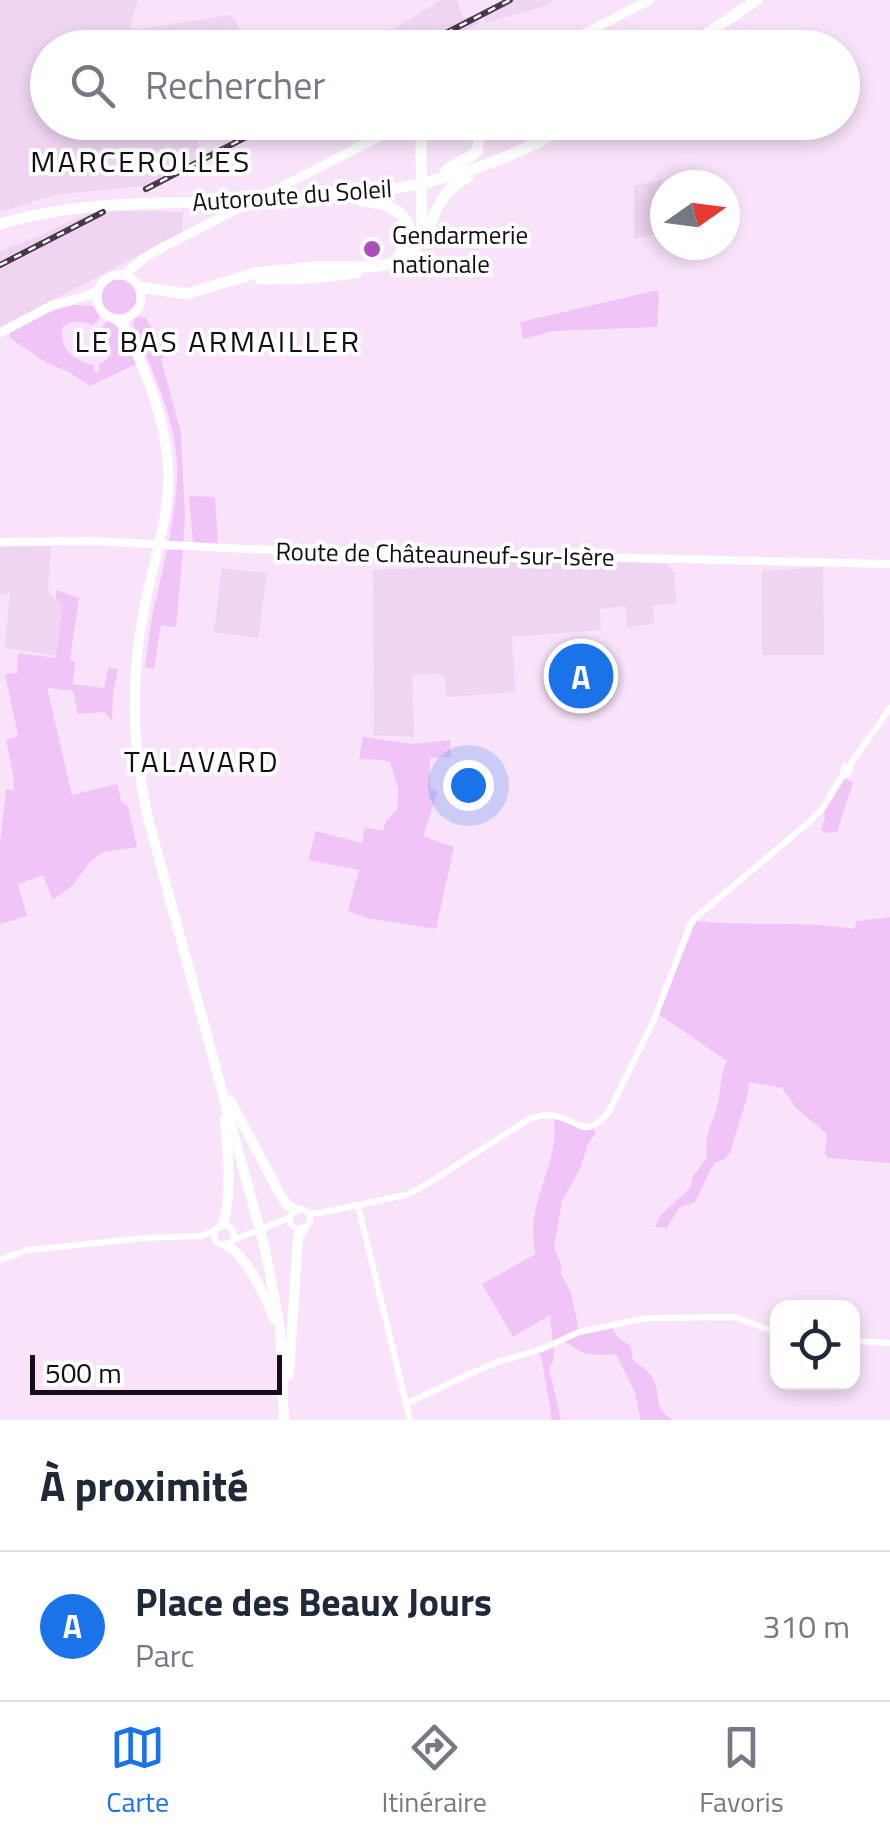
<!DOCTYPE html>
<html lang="fr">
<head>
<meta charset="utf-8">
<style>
	:root { --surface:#fff; --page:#f2f2f3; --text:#1f2937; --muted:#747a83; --line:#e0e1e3; --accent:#1a73e8 }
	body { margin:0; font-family:"Titillium Web",sans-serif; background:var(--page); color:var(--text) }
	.controls { position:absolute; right:30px; bottom:30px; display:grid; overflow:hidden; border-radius:20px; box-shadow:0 5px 15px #0003 }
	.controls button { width:90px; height:90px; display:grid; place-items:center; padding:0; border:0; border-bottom:2px solid var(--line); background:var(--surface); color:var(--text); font:50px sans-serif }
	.compass { position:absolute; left:650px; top:170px; width:90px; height:90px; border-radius:50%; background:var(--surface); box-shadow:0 5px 15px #0003; rotate:76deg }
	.scale { position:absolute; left:30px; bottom:25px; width:252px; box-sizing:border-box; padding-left:10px; border:5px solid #140d15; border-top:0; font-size:28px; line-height:35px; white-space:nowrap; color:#140d15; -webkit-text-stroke:8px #fff; paint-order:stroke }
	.you { position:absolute; left:468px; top:785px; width:35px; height:35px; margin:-25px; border:8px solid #fff; border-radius:50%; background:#1a73e8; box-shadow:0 0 0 15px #1a73e833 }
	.badge { display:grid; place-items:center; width:65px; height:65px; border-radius:50%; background:var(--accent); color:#fff; font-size:32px; font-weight:700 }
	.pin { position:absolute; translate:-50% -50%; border:5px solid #fff; box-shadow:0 2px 10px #0006 }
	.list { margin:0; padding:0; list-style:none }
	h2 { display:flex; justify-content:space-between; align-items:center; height:130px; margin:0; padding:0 40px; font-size:42px }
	h2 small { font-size:32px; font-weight:400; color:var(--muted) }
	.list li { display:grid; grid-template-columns:65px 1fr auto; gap:30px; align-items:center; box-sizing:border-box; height:150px; padding:0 40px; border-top:2px solid var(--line) }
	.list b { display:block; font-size:38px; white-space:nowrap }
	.list p { margin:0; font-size:32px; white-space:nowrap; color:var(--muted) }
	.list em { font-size:32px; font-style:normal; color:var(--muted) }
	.icon { flex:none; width:55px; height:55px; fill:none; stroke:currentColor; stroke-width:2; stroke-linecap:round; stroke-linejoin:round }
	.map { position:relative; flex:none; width:890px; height:1420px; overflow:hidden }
	.search { position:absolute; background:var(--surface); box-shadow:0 5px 15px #0003; left:30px; right:30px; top:30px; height:110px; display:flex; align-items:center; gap:25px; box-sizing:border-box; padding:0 35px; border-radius:55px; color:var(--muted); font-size:38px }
	.sheet { height:280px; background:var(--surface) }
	nav { display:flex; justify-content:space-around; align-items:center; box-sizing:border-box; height:140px; border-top:2px solid var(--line); background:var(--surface); font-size:28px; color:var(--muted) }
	nav a { display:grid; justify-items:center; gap:5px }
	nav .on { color:var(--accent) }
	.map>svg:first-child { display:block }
	.built { fill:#efd5f2 }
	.green { fill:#f0c4f6 }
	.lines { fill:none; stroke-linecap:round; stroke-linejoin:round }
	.tertiary { stroke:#fff; stroke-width:6 }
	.secondary { stroke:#fff; stroke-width:8 }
	.primary { stroke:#fff; stroke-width:9 }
	.trunk { stroke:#fff; stroke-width:10 }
	.motorway { stroke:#fff; stroke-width:11 }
	.rail-casing { stroke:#443a45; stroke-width:6 }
	.rail { stroke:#fff; stroke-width:2.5; stroke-dasharray:8; stroke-linecap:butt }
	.poi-dot { fill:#ab4eb8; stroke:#fff; stroke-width:4 }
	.labels { text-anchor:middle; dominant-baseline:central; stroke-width:8; stroke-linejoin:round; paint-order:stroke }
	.street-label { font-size:25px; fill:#140d15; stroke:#fff }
	.poi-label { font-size:25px; fill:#140d15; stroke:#fff; text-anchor:start }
	.quarter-label { font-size:30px; letter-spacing:2.5px; fill:#140d15; stroke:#fff }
</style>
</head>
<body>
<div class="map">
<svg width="890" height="1420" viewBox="0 0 890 1420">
	<rect width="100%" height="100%" fill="#f8e3fa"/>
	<path class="built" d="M0,0H138L130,27L136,30L231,15L236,21L242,47L48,48V122L195,123L201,156L261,126V123H281L145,193L141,186L54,195L0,212Z
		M441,0H456L464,18L476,14L480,23L431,47H365Z
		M504,0H554L539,8L485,23L482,11Z
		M663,180L662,232L634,239V186Z
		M117,211L183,212L182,233L0,327V251L39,236L86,214Z
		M51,546L48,592L63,604L57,656L5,648L10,593L0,595V547Z
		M427,555L667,564L674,573L676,603L653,605L654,624L627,627L625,606L600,609L601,630L512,637L515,692L447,697L445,679L440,674L412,675L414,737L374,735L373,570L423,568L427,565Z
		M823,567L824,655H762V571Z
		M222,568L267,573L258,638L214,632Z"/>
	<path class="green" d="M101 297a18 18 0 1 1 36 0a18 18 0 1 1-36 0Z
		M658,290L659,299L657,327L554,331L523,339L520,322Z
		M75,305L92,306L97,309L100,318L92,325C81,321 70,319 62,329C60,349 74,361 94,365V372H99V364C120,356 106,337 102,327L107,321C126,323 130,347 136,364L90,386L69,372L47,363L10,338L9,331L48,312Z
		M139,316L146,318L167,354L161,359L181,433L185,517L183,542H169C173,516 178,491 177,464C175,415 151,369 133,324L134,319Z
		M189,496L215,497L218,545L193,544Z
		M167,550H183L176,627L161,625L154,669L145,667L152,617Z
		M56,590L79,598L70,660L75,662L73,684L104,688L108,667L118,669L113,694L112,721L104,712L78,714L73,691L47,688L72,795L117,784L122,802L128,807L137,847L103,852L90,862L73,885L53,900L43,875L18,884L27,916L0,924V843L6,789L14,791L13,775L6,740L18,736L5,674L17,673L18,653L56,658L63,605L56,598Z
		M594,664L598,685L595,688L569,689L565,686L563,668L565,665Z
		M363,737L414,744L450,740L451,757L430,758V788L438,791L423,836L454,847L436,929L367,918L348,911L359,870L308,860L316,831L362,843L365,827L383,831L386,821L397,810L398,788L390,762L382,760L359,759Z
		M845,779L853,782L837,832L826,833L821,830L825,819L824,812Z
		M890,917V1163L828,1158L825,1154L827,1134L796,1108L782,1088L749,1082L748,1094L730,1153L725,1159L714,1163L695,1202L679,1208L667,1228L655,1227L660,1216L691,1187L693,1176L707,1158C704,1130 713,1126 718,1102C721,1088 720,1074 727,1061L658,1014L695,924L697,921C749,927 802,920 854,929L857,921Z
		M553,1115L592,1127L596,1133L588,1144L580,1169L562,1201L554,1248L561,1264V1274L571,1293L579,1331L614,1325L613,1330L620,1339L631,1346L633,1360C640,1365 647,1370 652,1377C663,1395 651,1407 673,1420H641L634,1390L616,1354C606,1355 591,1356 582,1352C574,1349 569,1343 560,1340L553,1344L554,1359L549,1369L561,1420H552L541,1356L536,1351L553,1344L550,1315L513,1337L482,1284L536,1254C522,1203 563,1163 553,1115Z"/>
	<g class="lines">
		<path class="tertiary" d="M845,766L851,769L848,774L843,772Z
			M849,766L890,708
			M358,1205L410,1420
			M290 1219a10 10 0 1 1 20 0a10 10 0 1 1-20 0Z
			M308,1213H320L405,1195L419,1189L529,1119C537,1116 546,1114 555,1116C581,1121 584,1140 608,1113L654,1020L690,925L695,918L807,824L822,809L844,773
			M214 1235a10 10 0 1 1 20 0a10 10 0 1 1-20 0Z
			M233,1240L289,1218
			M0,1260L27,1250L39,1249L144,1238L201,1236L214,1231
			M852,1341L890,1343
			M406,1404L465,1376L497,1362L542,1349L579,1332L647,1318L734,1317L778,1333"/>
		<path class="secondary" d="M0,542L94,541L245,549L890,564"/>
		<path class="primary" d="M556,48L650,0
			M97 297a22 22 0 1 1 44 0a22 22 0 1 1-44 0Z
			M124,275L144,258L165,246L408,122
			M0,333L53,305L87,296L98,290"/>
		<path class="trunk" d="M116,319L125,327C145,370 165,417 168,465C171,514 153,562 144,609C130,680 132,751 149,822L265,1249L280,1328L284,1420
			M230,1100L281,1196L286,1204L296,1210
			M222,1225C233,1204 227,1144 225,1119
			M227,1245C248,1258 265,1296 274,1319
			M289,1375L298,1236L303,1229"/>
		<path class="motorway" d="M686,48L757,0
			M513,122H544
			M445,172C453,163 467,160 477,152L480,135L472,122
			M361,201C394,202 427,222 398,256
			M0,224C70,203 140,203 212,202C344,199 458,194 574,122
			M428,232C436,207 443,190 468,177
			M260,279L313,278L356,273
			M140,287L186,294L256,273L312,267H372L396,263L414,250L422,231L421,143L424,131L431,122"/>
		<defs>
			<path id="rail" d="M417,48L510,0
				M146,189L275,122
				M0,265L103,212"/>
		</defs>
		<use href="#rail" class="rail-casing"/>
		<use href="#rail" class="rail"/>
	</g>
	<circle class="poi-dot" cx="372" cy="249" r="10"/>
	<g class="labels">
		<g class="street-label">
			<text transform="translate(292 195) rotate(-4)">Autoroute du Soleil</text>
			<text transform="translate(445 554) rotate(1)">Route de Châteauneuf-sur-Isère</text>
		</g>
		<g class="poi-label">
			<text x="392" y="235">Gendarmerie<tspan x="392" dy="29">nationale</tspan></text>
		</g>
		<g class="quarter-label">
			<text x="141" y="161">MARCEROLLES</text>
			<text x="218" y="341">LE BAS ARMAILLER</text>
			<text x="202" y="761">TALAVARD</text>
		</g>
	</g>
</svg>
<div class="controls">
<button><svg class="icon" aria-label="locate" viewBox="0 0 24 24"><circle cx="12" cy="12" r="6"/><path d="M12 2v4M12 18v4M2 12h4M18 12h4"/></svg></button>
</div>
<svg class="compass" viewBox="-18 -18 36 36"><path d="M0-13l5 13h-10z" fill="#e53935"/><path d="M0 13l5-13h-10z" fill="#747a83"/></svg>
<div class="scale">500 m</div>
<div class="you"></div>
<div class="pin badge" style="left:581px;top:676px">A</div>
<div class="search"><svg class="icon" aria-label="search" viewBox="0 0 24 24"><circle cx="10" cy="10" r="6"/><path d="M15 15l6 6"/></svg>Rechercher</div>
</div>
<section class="sheet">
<h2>À proximité<small></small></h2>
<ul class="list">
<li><span class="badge">A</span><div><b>Place des Beaux Jours</b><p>Parc</p></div><em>310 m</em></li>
</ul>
</section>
<nav>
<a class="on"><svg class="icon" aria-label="map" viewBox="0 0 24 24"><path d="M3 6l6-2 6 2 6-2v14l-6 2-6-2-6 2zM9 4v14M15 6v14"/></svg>Carte</a>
<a><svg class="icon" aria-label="directions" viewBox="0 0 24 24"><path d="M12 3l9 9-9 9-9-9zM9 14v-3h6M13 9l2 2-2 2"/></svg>Itinéraire</a>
<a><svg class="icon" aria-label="saved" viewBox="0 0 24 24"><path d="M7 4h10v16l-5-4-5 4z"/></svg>Favoris</a>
</nav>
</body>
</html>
